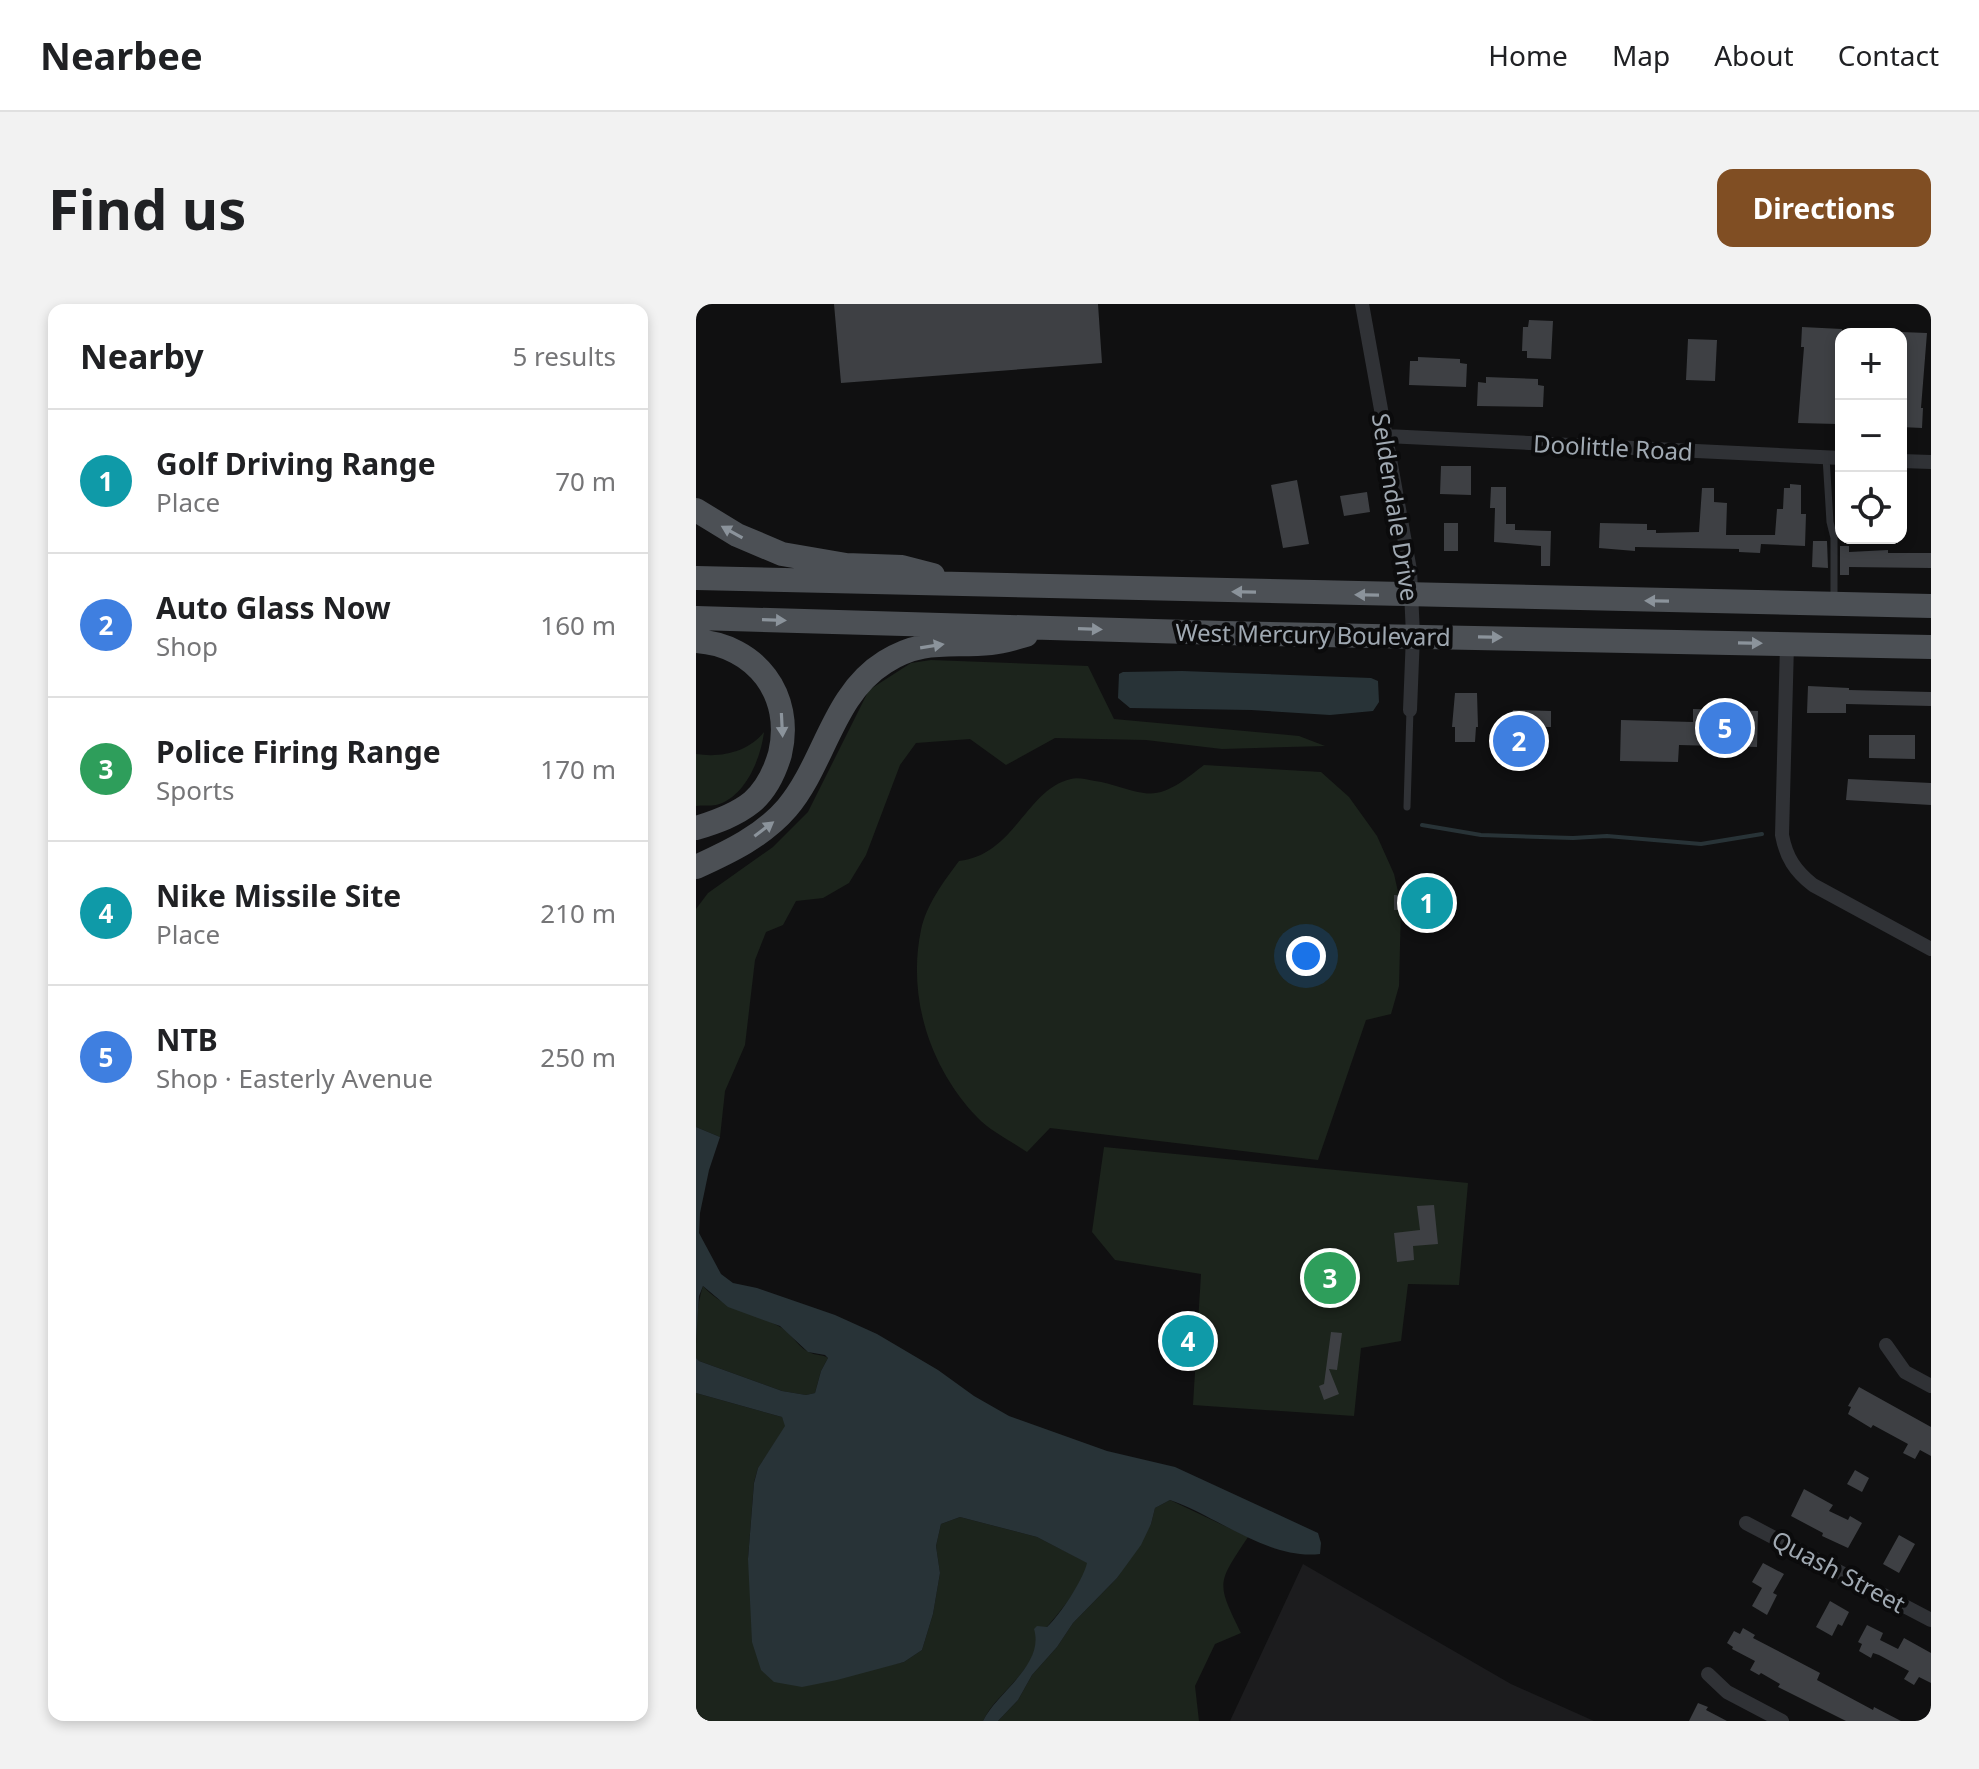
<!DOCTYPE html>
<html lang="en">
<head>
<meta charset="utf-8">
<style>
	:root { --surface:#fff; --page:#f2f2f2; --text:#202124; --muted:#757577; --line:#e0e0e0; --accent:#804e23 }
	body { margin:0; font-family:"Noto Sans",sans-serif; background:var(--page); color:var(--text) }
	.controls { position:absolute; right:24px; top:24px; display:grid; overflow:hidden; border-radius:16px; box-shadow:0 4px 12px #0003 }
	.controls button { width:72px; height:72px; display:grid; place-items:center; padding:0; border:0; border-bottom:2px solid var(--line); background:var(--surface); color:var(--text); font:40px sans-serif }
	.you { position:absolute; left:610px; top:652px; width:28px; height:28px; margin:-20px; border:6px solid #fff; border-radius:50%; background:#1a73e8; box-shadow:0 0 0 12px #1a73e833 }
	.badge { display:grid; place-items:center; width:52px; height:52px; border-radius:50%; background:var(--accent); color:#fff; font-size:26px; font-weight:700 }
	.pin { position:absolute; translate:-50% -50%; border:4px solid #fff; box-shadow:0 2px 8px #0006 }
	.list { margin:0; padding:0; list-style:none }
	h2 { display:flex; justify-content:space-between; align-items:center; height:104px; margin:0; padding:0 32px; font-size:34px }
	h2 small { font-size:26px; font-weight:400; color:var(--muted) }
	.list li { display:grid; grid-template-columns:52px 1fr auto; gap:24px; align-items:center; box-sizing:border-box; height:144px; padding:0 32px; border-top:2px solid var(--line) }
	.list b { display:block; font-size:30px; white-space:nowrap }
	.list p { margin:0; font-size:26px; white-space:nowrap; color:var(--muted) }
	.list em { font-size:26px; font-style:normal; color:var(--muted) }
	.icon { flex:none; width:44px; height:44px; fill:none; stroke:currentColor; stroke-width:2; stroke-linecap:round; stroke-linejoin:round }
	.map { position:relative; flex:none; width:1235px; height:1417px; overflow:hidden; border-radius:16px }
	header { display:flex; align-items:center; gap:48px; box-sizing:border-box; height:112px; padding:0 40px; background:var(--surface); border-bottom:2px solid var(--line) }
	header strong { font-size:38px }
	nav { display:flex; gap:44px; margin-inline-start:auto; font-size:28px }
	.intro { display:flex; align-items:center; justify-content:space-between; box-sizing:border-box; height:192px; padding:0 48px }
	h1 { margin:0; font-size:56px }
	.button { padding:20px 36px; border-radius:16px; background:var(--accent); color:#fff; font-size:28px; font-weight:700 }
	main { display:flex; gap:48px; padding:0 48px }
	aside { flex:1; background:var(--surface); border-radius:16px; box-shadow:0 4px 12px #0003 }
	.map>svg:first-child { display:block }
	.built { fill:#1c1c1e }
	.green { fill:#1c241c }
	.water { fill:#283337 }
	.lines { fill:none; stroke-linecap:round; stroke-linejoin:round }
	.stream { stroke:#283337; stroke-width:4 }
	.building { fill:#3e4044 }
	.service { stroke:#303236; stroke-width:7 }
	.minor { stroke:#303236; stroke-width:14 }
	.primary { stroke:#4c5055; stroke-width:24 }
	.oneway { fill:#8b939b }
	.labels { text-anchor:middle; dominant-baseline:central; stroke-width:8; stroke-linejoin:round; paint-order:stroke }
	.street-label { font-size:24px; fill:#a0a9b2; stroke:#0b0b0c }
</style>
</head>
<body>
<header>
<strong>Nearbee</strong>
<nav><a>Home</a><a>Map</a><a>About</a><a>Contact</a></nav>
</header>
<div class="intro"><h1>Find us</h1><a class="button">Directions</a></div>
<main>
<aside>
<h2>Nearby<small>5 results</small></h2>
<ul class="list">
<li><span class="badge" style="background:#0f9aa8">1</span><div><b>Golf Driving Range</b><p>Place</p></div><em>70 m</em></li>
<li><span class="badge" style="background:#3f7fe0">2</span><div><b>Auto Glass Now</b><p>Shop</p></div><em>160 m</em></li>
<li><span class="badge" style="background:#2e9e5b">3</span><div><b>Police Firing Range</b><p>Sports</p></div><em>170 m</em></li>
<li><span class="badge" style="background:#0f9aa8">4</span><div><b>Nike Missile Site</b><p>Place</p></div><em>210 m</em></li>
<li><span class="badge" style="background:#3f7fe0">5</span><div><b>NTB</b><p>Shop · Easterly Avenue</p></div><em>250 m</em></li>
</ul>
</aside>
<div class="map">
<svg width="1235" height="1417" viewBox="0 0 1235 1417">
	<rect width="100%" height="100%" fill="#101011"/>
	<path class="built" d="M607,1260L815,1380L898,1417H534Z"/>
	<path class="green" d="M235,356L392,362L418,415L603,432L629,442L526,445L450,436L359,434L310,461L274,435L220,439L204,461L170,551L153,579L127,594L100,597L87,621L70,628L59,656L49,741L29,787L24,833L0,823V605L12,589L77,543L112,508L173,386L215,359Z
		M68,428C65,454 49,494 20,501C14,502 6,501 0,502V450C25,454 52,448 68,428Z
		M508,461L625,468L653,493L681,532L698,570L705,601L703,682L695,710L670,716L622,856L354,824L331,848C315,837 294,827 281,813C234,764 211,693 225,626C230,601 248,577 263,557C319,551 330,485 375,475C382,473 392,476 399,477C416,479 431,487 448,489C470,493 491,474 508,461Z
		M408,843L772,879L763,981L712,980L705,1037L665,1044L658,1112L497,1101L505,970L419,956L396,928Z
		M7,982C29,1007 59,1008 86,1024C96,1030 103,1045 115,1049C122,1052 126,1050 132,1054L125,1067L119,1089L110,1091L86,1087L3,1057L0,1054C0,1032 0,1002 7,982Z
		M0,1089L86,1113L90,1122L62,1164L58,1178L52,1255L176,1365L208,1358L226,1346L237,1310L244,1269L240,1242L245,1220L264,1213L341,1233L392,1259C385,1285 359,1314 341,1334C339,1369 300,1388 287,1417H0Z
		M474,1196L552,1233C521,1280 520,1278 545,1329L519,1340L499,1382L503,1417H302L322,1396L336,1371L361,1343L377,1319L421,1274L455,1220L459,1204Z"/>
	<path class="water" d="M486,367L675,374L682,377L683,398L677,407L634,411L555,406L434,404L422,394L423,370L427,368Z
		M0,823L24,833L13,866L4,909L3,929L25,970L37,979L61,984L139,1011L181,1030L242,1066L278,1092L313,1112L411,1147L479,1163L622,1229L625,1239L624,1250C572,1256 521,1212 474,1196L459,1204L455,1220L445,1241L421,1274L377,1319L361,1343L336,1371L322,1396L302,1417H287C300,1389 349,1361 338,1325L341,1322L351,1323C364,1311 387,1276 391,1259L341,1233L264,1213L245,1220L240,1242L244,1269L237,1310L226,1346L208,1358L141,1376L106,1383L78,1378L65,1366L56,1338L52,1255L58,1179L62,1164L89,1122L86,1113L0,1089V1054L3,1057L86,1087L110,1091L119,1089L125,1067L132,1054L129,1051L112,1048L84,1022L32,1003L7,982L3,992L0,1037Z"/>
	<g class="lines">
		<path class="stream" d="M726,521L785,531L877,534L911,532L1005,540L1066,530"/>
	</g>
	<path class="building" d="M138,0H402L406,59L145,79Z
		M833,16L857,17L855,55L831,54V47H826L827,23H832Z
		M1106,23L1146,25L1145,45H1142L1141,120L1102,119L1108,43H1105Z
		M1205,28L1231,29L1225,104H1227L1226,124L1205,123Z
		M992,35L1021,36L1019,77L990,76Z
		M722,53L764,55V59L771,60L770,83L713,81L714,57H722Z
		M790,73L842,75V81L848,82L847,103L781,102L782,78L790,79Z
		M745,162H775V191L744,190Z
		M601,176L613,240L587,244L575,181Z
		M1094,180L1105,181V210H1110L1109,242L1065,240L1064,249L1043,248V245L939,243V247L903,244L904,219L951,220V226H960V229L1003,228L1006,184H1018V198L1031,199L1030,231H1079L1081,205H1087L1088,184H1094Z
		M795,183H810V220H819V226L855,227L854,262H845V242L798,238L799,204H794Z
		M671,188L674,208L648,212L644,192Z
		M748,219H762V247H748Z
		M1117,237H1131L1132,264L1116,263Z
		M1144,242H1153V248L1192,246V249H1235V264L1153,263V271H1144Z
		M1112,382L1153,384V386L1235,388V402L1150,400V409H1111Z
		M759,389H781L782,423H780L779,438H759V423H756Z
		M997,405L1062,407L1061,443L983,441L982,458L924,457L925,416L997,418Z
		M817,406L855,407V423H830V452L816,451Z
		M1173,431H1219V455L1173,454Z
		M1152,475L1235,479V501L1150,496Z
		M698,591L740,592L736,615H726V606H698Z
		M738,901L742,940L717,942L718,956L701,958L698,929L724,926L721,902Z
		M635,1028L646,1029L641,1066L633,1065L643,1090L628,1096L623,1082L628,1080Z
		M1163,1083L1235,1123V1152L1224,1146L1219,1155L1207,1149L1212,1140L1177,1121L1175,1124L1152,1110L1155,1103L1152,1102Z
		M1159,1166L1173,1174L1166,1188L1151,1180Z
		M1108,1185L1137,1201L1133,1207L1152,1216L1154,1212L1166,1219L1152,1244L1126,1232L1127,1229L1095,1212Z
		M1203,1231L1219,1240L1203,1269L1187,1260Z
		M1067,1259L1088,1270L1077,1289L1081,1291L1071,1311L1056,1302L1066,1284L1056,1278Z
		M1134,1297L1153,1308L1146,1322L1142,1320L1136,1332L1120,1323Z
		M1171,1321L1187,1329L1184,1336L1202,1345L1208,1334L1235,1349V1379L1223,1373L1218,1381L1208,1375L1213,1367L1183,1351L1177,1349L1175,1354L1163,1347L1166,1340L1162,1338Z
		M1047,1324L1059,1331L1057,1334L1124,1369L1121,1376L1177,1406L1178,1403L1205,1417H1150L1082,1383L1084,1380L1065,1369L1063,1371L1054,1366L1059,1357L1036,1345L1037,1343L1031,1339L1038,1327L1044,1330Z
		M1002,1399L1012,1403L1010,1406L1031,1417H993Z"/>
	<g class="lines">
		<path class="service" d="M1130,153L1134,218L1138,234V294
			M711,503L714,406"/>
		<path class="minor" d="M666,0L714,266L717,331L714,406
			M690,132L1145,154
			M1205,157L1235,158
			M1091,340L1086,531C1090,553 1099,567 1117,581L1235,645
			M1190,1041L1209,1068L1235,1082
			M1050,1219L1235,1316
			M1012,1370L1031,1388L1086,1417"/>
		<path class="primary" d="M0,206L41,231L86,250L150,261L206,263L237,271
			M0,274L1235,302
			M0,314L527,329L1235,343
			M0,337C60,341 98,391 84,450C79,467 70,486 56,498C40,511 20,518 0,524
			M0,563C33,548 67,532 91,504C129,459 136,391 189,358C227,334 254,343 295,339C307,338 319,334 330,331"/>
	</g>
	<defs><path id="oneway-solid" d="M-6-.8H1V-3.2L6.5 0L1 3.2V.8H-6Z" transform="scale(2)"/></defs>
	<g class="oneway">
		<use href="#oneway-solid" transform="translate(36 228) rotate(-151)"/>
		<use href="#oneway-solid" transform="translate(548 288) rotate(-179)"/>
		<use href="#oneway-solid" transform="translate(671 291) rotate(-179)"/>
		<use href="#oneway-solid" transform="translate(961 297) rotate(-179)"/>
		<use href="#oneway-solid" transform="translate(78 316) rotate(2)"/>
		<use href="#oneway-solid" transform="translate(394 325) rotate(2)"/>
		<use href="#oneway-solid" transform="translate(794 333) rotate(1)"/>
		<use href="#oneway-solid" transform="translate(1054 339) rotate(1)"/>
		<use href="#oneway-solid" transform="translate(236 342) rotate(-9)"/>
		<use href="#oneway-solid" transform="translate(86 421) rotate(87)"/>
		<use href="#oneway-solid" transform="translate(68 525) rotate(-37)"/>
	</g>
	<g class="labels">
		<g class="street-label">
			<text transform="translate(917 143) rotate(3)">Doolittle Road</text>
			<text transform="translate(700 203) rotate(81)">Seldendale Drive</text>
			<text transform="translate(617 330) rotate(1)">West Mercury Boulevard</text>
			<text transform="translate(1143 1267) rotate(28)">Quash Street</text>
		</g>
	</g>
</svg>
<div class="controls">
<button>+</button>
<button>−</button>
<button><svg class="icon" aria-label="locate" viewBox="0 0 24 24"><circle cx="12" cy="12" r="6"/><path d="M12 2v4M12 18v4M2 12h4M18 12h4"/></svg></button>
</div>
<div class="you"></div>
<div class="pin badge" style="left:731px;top:599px;background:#0f9aa8">1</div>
<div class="pin badge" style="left:823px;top:437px;background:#3f7fe0">2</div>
<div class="pin badge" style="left:634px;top:974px;background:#2e9e5b">3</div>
<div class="pin badge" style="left:492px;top:1037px;background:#0f9aa8">4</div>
<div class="pin badge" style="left:1029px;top:424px;background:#3f7fe0">5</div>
</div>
</main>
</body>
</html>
